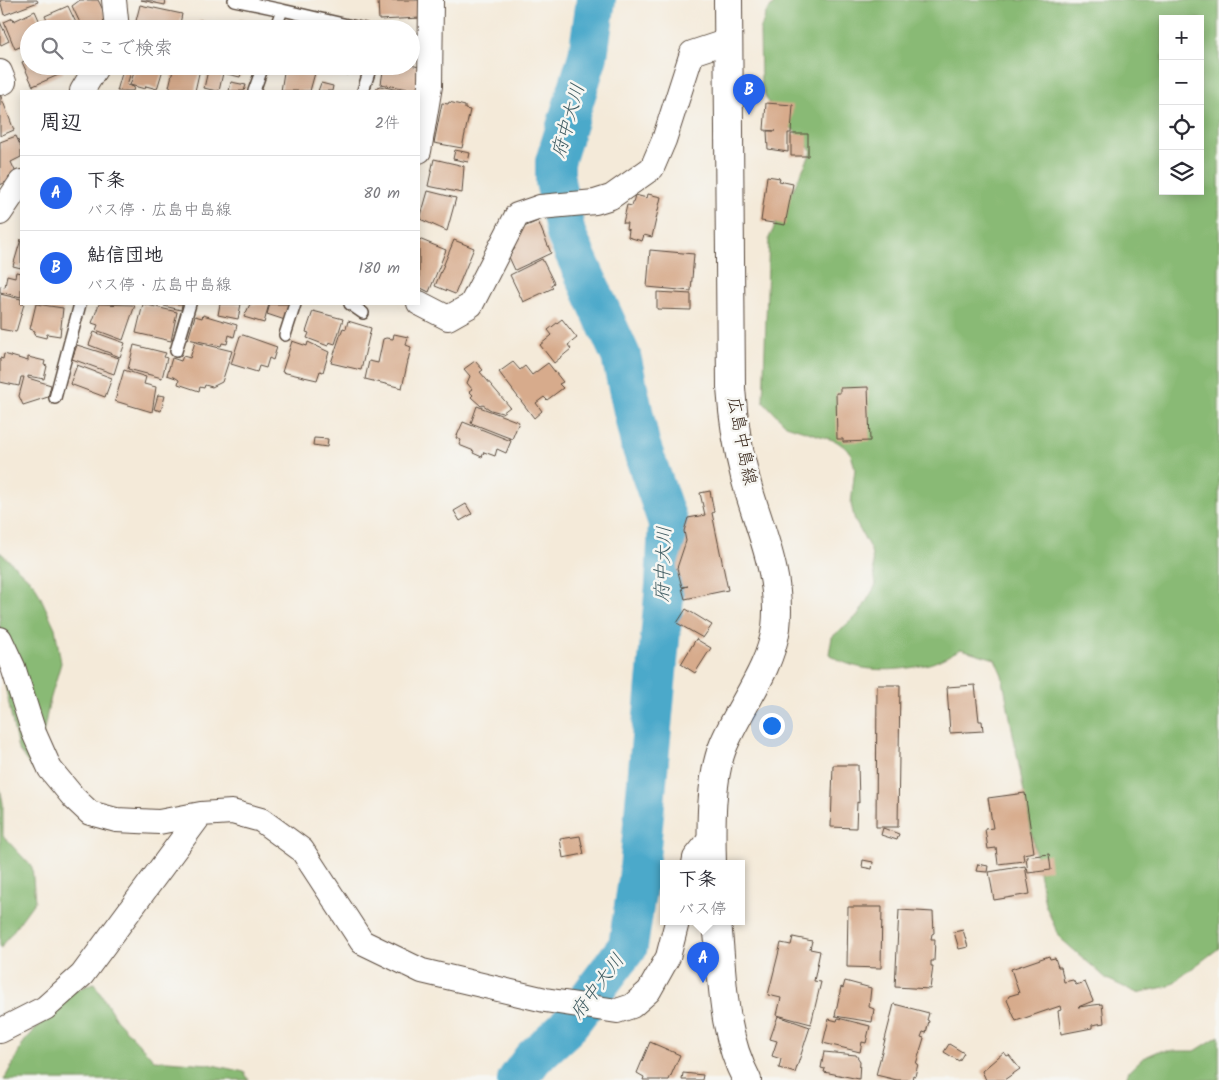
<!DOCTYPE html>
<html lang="ja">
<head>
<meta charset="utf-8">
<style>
	:root { --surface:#fff; --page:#f2f2f3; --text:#2b2b33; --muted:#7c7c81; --line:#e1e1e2; --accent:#2563eb }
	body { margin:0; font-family:Kalam,"Klee One",sans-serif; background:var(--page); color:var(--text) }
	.controls { position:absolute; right:15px; top:15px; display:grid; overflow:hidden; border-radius:0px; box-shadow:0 2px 12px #0003 }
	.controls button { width:45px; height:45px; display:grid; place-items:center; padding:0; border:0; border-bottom:1px solid var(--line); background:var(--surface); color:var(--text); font:25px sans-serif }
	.you { position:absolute; left:771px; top:725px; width:18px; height:18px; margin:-12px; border:4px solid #fff; border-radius:50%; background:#1a73e8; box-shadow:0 0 0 8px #1a73e833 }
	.badge { display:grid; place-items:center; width:32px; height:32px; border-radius:50%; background:var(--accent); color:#fff; font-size:16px; font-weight:700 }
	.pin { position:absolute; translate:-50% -41px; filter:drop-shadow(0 1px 2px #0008) }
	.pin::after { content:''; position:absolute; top:26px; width:18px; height:15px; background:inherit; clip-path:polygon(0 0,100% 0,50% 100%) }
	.popup { position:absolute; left:660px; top:860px; width:85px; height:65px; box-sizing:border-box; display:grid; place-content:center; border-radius:0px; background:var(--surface); filter:drop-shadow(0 1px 4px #0005); font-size:16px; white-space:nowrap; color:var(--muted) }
	.popup b { font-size:19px; color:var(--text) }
	.popup::after { content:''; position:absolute; left:50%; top:100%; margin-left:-10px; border:10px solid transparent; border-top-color:var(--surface) }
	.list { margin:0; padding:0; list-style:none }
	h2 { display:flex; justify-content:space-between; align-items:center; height:65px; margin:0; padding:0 20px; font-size:21px }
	h2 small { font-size:16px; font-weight:400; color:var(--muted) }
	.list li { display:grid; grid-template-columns:32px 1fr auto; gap:15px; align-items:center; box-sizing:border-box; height:75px; padding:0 20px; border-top:1px solid var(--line) }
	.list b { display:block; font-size:19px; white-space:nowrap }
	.list p { margin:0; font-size:16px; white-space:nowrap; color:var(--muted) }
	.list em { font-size:16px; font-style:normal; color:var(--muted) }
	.icon { flex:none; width:28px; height:28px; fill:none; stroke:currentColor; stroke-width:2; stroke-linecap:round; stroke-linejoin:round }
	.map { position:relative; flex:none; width:1219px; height:1080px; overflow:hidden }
	.search { position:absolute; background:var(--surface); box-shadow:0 2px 12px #0003; left:20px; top:20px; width:400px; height:55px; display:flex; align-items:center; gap:12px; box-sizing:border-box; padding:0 18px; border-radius:28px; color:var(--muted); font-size:19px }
	.panel { position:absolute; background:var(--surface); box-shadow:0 2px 12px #0003; left:20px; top:90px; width:400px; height:215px; border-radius:0px }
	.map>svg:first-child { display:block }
	.forest { fill:#89ba74; stroke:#627249; fill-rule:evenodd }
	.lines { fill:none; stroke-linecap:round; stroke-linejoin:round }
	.river { stroke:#4ba9ca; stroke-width:40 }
	.building { fill:#d7ab8c }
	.service-casing { stroke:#57473a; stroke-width:14 }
	.minor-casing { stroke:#57473a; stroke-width:26 }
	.primary-casing { stroke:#57473a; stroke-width:30 }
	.service { stroke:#fff; stroke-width:11 }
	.minor { stroke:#fff; stroke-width:24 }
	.primary { stroke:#fff; stroke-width:28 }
	.labels { text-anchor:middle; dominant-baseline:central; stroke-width:5; stroke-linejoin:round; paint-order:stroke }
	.street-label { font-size:18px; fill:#3b2a1e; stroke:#f6f6f2 }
	.water-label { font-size:19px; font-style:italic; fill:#415d63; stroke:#f6f6f2 }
</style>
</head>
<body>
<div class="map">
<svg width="1219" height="1080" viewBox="0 0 1219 1080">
	<rect width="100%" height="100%" fill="#f6f6f2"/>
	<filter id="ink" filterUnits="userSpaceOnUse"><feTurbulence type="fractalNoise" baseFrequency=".02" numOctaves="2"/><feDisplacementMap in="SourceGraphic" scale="10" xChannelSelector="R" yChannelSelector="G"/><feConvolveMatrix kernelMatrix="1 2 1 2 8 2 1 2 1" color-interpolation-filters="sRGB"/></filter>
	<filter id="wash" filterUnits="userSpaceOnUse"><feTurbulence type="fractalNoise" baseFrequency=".0096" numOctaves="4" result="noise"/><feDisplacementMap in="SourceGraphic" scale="20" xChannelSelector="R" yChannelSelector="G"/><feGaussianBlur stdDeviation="1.12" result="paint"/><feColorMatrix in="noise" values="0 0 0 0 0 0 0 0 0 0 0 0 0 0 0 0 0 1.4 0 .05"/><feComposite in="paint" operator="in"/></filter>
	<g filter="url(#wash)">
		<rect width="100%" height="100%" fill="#f4ead9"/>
		<path class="forest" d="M777,0H1219V948L1169,986L1137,993L1107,979L1059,937L1045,904L1002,675L995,659L961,649C951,654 940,661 929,664C897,672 856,674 829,654L832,637L859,614L876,585L871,550L855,521L851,504L855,468L850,451L836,441L786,425L763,401L769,238L812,151L767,100L761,84L760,31L766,13ZM1163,19H1200V191H1163Z
			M0,552L35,585L55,628L61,663L49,704L38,760L33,770L18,749L0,660Z
			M0,788L3,803V836L32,867L35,901L0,949Z
			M94,983L116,1019L154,1060L208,1064L244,1072L249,1080H4L24,1042L67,994Z
			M1219,1036V1080H1125L1129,1071L1143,1058L1159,1051H1195Z"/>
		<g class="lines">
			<path class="river" d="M517,1080L533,1058L566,1028L628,946L638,880L665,585L668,523L640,443L621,356L566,234L555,181V162L588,56L596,0"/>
		</g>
		<g id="blocks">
			<path class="building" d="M0,0H37L38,2L4,15Z
				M80,0H98L108,20L107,24L97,29H83L72,6Z
				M141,0H166L165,5Z
				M378,0H421V18L379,20Z
				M140,5L182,14L179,29H134Z
				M68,6L79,29H51L45,16Z
				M35,11L43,29H29V43L15,49L4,22L13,18L14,21Z
				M240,19L258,24L268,29H237Z
				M200,20L216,25L217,29H183L184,24L198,26Z
				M0,22L9,41L1,45L0,43Z
				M29,59V66H60L63,73L33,86L22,62Z
				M411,65L419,67V91L381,84L383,71L388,72L389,66Z
				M136,66H164L157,89L146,86L145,89L130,85Z
				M174,66H205L204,69H200L195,91H170L171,87H169Z
				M209,66H237L243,68L240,77L223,73L219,91H216L204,88Z
				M285,66L315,73L310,91H281Z
				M335,66H363L360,73L349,69L347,75L333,70Z
				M123,70L131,72L127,85L134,87L133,91H117Z
				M231,82L246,85L244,91H229Z
				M321,83L333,86L332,91H318Z
				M380,86L398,90V91H376L377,87Z
				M0,94L14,130L0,136Z
				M449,102L465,106V109L470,110L462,148L434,143L442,103L448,104Z
				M766,103L793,105L791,133H788V152L768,149L767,131H776L764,130Z
				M791,134H808V156H791Z
				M16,136L21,147V157L11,162L16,173L8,177L10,180L0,185V142Z
				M455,150L470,153L468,162L453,159Z
				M434,159L464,166L462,193L428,186Z
				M767,176L780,178L779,181L793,184L785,225L761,221Z
				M428,191L456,198L447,231L420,219Z
				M648,194L661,197L652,237L644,235L642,241L628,237L629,230L626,229L627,223H623L627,205L632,206L635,195L647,198Z
				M538,221L551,253L515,270L509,257L515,248L512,246L517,230Z
				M21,239V268L13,266Z
				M419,239L446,250L429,292L419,287Z
				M454,240L474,248L455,294L435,286Z
				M650,250L694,254L691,291L647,287Z
				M542,259L554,283L551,285L553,288L523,302L510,275Z
				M16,272L21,273V297L0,292V286L5,287L7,275L15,277Z
				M657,292L691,294V310L657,309Z
				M0,294L21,299V304H24L16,332L0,329Z
				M36,304L63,308L60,336L47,334L46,338L34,335L35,331L30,329Z
				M99,304L135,305L123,340L96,330L98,325L92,323Z
				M143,304L177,312L171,341L136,333Z
				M164,304H182L181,310L164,306Z
				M220,304H241L238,319L218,315Z
				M250,304H269L264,323L244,317Z
				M270,304H289L285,320L267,314Z
				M313,311L343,319L335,344L329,342L328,346L307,338L309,333L306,332Z
				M203,315L237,325L234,337L229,335L227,344L222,343L221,346L188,339L195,316L202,318Z
				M562,319L577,338L568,345L571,349L554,363L540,345L552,335L548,330Z
				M348,321L371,328L361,370L331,363L341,333L343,328L346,329Z
				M94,332L125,343L120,357L89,345Z
				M394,334L408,337L406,345L411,347L402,388L365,379L369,361L378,363L383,339L386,338L393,339Z
				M243,335L277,347L273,360L269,358L266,368L259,366L257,372L231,364L240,336Z
				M292,341L307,346L308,342L329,352L323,372L320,371L317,380L282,372Z
				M195,342L232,351L222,382L212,387L205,385L204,388L200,387L199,391L178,384L179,380L176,378L167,375L172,358L181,361L183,356L190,358Z
				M77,345L119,358L114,374L72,359Z
				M134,345L166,353L164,357L167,358L162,378L128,369Z
				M4,354L28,361V357L45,361L44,365L47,366L44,379L28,376V378L51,385L48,397L23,405L19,396L24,377H21L19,386L0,382V358L3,359Z
				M475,361L483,370L480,372L510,407L502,413L491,410L483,405L481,406L471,397L473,395L469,391L472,389L467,383L470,376L464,369Z
				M513,362L520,370L525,366L532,375L548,363L563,382L559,384L563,388L547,400L544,397L536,403L542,411L534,418L499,372Z
				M77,365L112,378L105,397L70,384Z
				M124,370L146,377L144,384L156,387L152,412L115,401Z
				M868,387L870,441L843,442V439H837L836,393H840V388Z
				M158,395L165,396L161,411L154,409Z
				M477,406L519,422L512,439L471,423Z
				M463,422L511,441L506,453L497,449L495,456L484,452L482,457L473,453L474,451L459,445L461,440L456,438Z
				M314,438L328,439L327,447L313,445Z
				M710,491L714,512L712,513L728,590L685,599L682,588L688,586L682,587L677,568L686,541L684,531L688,518L705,515L700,493Z
				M466,504L472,514L460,521L454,511Z
				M686,609L712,625L703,638L677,623Z
				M696,639L711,648L695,673L681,664Z
				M877,685H900L898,827H876Z
				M975,685L979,721H982L983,731L950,733L947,687Z
				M833,765H858L859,803L857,802L856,828L831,827Z
				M1025,793L1034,852L1023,854L1024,861L998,864L996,848L988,849L985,829L993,828L988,798Z
				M883,828L899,834L897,840L881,835Z
				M580,836L584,854L563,858L560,839Z
				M1049,854L1051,870L1028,873L1026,857Z
				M863,860L873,862L872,869L862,867Z
				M978,864L988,866L987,872L976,871Z
				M1025,866L1030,894L994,900L989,872Z
				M848,907H882L881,968L847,967Z
				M899,910L933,912L934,933L932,934L931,939H935L934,961H931V966H933L930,989L895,987Z
				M963,930L968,947L959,949L954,932Z
				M793,937L812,941L810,949L820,951L814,981L821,982L811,1024L777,1015L781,998L768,995L781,943L791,945Z
				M1049,956L1050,959L1055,958L1058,967H1061L1064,982L1073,980L1076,985L1085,982L1093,1001L1078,1007L1102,1004L1104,1023L1092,1025V1028L1061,1034L1058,1011L1061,1010L1060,1006L1016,1021L1007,1000L1009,996L1019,993L1011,969Z
				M845,981L871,988L869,1007L874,1009L872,1022L835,1016L841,987L843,988Z
				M894,1004L929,1013L927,1020L929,1021L926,1033L923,1032L921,1037L924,1038L916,1064H918L915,1076L913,1075L912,1080H897L876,1075Z
				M778,1016L810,1027L795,1073L779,1068L781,1059L772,1056L777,1041L770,1039Z
				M838,1018L870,1026L866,1043L862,1042L860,1052L823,1043L829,1019L837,1021Z
				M650,1042L680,1055L669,1080H643L644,1077L637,1073Z
				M949,1044L964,1053L959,1061L944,1052Z
				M824,1052L856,1055L860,1061L859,1079L824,1072L825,1069L821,1068Z
				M1004,1052L1007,1056L1009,1055L1020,1069L1004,1080H986L982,1071Z
				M683,1073L703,1075L702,1080H682Z"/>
		</g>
	</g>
	<g filter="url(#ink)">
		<use href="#blocks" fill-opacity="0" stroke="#57473a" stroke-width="1"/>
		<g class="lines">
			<defs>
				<path id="service" d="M234,0L282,10
					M275,29L282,10L365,29
					M411,39L431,43
					M254,91L263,66
					M363,91L371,66
					M350,304L363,313
					M285,335L295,304
					M176,351L190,304
					M55,398L80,304"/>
				<path id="minor" d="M114,0L117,29
					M0,72L4,82L0,83
					M82,91L97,66
					M419,151L430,86L431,0
					M0,213L21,182
					M419,303L448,318L471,305L517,215L540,207L595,202L611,197L652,168L664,140L692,53L728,41
					M0,639L13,667L34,733L50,769L74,798L90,813L116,820L159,822L201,814L232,812L261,820L302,850L362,942L422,971L545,1000L617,1011L632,1006L649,991L668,957L677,922
					M694,864L695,858L711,838
					M0,1031L45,1008L82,975L201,814"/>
				<path id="primary" d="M712,864C711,830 710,776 724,744C740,706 770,670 776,628C782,575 760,531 746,481C738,450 733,420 731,388L728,0
					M717,922C723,976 721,1031 747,1080"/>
			</defs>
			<use href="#service" class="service-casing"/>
			<use href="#minor" class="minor-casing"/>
			<use href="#primary" class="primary-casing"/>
			<use href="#service" class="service"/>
			<use href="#minor" class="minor"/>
			<use href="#primary" class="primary"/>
		</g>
	</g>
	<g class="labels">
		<g class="street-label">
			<text transform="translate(741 441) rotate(79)">広島中島線</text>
		</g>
		<g class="water-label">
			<text transform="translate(569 121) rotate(-74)">府中大川</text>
			<text transform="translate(664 564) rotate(-88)">府中大川</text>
			<text transform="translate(598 987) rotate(-53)">府中大川</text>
		</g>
	</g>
</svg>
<div class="controls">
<button>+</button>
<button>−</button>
<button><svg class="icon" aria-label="locate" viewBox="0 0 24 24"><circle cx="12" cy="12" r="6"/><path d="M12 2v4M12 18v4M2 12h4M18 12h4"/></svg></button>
<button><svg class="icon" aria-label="layers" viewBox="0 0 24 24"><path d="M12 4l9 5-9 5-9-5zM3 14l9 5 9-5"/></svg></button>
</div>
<div class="you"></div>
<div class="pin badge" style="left:703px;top:983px">A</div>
<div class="popup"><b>下条</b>バス停</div>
<div class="pin badge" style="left:749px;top:115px">B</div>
<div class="search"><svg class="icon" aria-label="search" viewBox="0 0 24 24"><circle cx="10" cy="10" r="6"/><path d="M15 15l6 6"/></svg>ここで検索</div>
<section class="panel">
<h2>周辺<small>2件</small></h2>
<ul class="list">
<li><span class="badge">A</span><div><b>下条</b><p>バス停 · 広島中島線</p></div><em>80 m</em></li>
<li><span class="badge">B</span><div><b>鮎信団地</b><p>バス停 · 広島中島線</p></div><em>180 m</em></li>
</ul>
</section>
</div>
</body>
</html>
